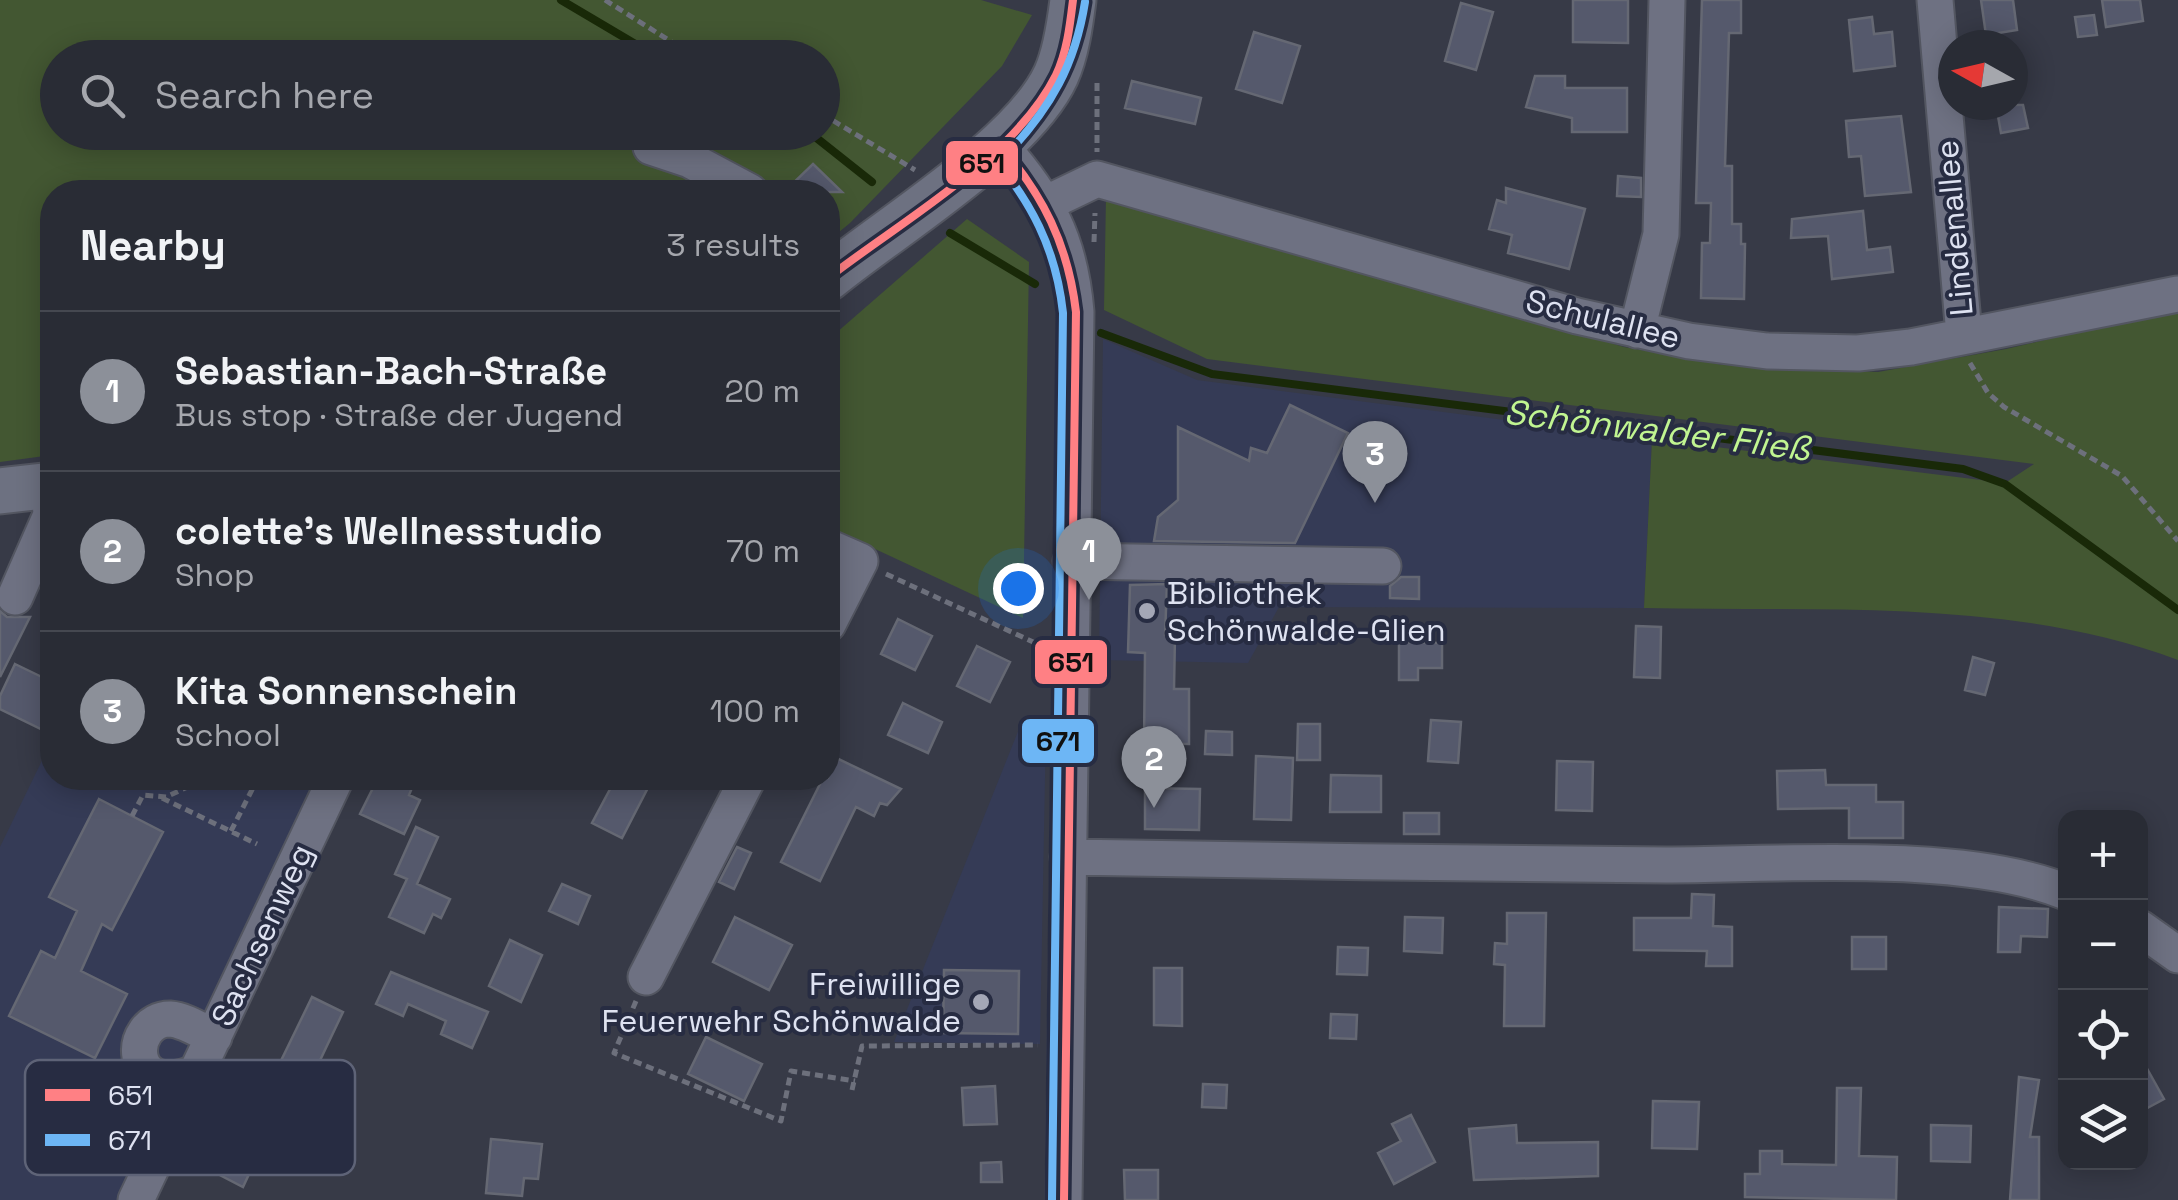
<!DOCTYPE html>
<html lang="en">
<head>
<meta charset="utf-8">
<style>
	:root { --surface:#292c35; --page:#353841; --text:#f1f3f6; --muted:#a5a7ad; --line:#454850; --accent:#8c9099 }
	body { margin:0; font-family:"Space Grotesk",sans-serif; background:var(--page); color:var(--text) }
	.controls { position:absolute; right:30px; bottom:30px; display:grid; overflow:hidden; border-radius:20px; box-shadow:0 5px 25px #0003 }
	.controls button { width:90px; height:90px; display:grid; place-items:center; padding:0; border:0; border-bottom:2px solid var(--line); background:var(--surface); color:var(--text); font:50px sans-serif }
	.compass { position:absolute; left:1938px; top:30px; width:90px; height:90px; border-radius:50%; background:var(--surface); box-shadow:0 5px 25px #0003; rotate:278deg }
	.you { position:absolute; left:1018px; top:588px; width:35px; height:35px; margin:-25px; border:8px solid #fff; border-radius:50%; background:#1a73e8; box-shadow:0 0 0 15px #1a73e833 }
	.badge { display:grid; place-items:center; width:65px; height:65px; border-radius:50%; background:var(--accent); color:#fff; font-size:32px; font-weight:700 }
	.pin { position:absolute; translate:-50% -82px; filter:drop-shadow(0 2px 5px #0008) }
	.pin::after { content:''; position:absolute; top:52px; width:35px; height:30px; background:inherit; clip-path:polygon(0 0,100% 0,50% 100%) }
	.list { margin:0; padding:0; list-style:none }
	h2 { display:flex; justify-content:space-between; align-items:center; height:130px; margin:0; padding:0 40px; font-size:42px }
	h2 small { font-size:32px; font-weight:400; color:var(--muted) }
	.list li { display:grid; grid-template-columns:65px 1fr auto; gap:30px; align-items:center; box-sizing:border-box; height:160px; padding:0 40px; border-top:2px solid var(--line) }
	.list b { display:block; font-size:38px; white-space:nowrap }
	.list p { margin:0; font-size:32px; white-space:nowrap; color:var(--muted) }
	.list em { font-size:32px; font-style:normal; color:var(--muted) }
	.icon { flex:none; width:55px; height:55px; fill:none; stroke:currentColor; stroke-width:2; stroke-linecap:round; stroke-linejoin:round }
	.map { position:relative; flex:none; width:2178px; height:1200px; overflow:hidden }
	.search { position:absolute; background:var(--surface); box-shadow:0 5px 25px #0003; left:40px; top:40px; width:800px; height:110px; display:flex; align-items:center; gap:25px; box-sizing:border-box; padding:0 35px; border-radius:55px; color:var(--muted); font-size:38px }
	.panel { position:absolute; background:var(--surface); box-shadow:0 5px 25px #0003; left:40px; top:180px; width:800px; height:610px; border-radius:40px }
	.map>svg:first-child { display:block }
	.built { fill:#353b56 }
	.green { fill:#435732; fill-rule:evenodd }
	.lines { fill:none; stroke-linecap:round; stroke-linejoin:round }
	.stream { stroke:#192908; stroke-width:8 }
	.building { fill:#55596c; stroke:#656873; stroke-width:2.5 }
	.minor-casing { stroke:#535661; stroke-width:39 }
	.major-casing { stroke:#535661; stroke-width:49 }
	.path { stroke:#6d707c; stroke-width:5; stroke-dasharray:8 5; stroke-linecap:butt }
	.minor { stroke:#6e7182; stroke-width:35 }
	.major { stroke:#6d7181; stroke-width:45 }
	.bus-1-casing { stroke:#272c42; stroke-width:15 }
	.bus-2-casing { stroke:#272c42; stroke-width:15 }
	.bus-1 { stroke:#ff8084; stroke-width:8 }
	.bus-2 { stroke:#6db6f5; stroke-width:8 }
	.poi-dot { fill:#a4a7b6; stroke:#272c42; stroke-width:4 }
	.labels { text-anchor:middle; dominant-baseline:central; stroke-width:8; stroke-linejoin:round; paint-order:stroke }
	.street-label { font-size:32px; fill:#dee2f1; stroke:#272c42 }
	.poi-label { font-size:32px; fill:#dee2f1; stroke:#272c42; text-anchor:start }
	.water-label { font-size:35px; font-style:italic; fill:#c1f591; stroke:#272c42 }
	.key { fill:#272c42; stroke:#5e6377; stroke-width:2.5 }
	.key-label { font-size:28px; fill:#dee2f1 }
	.line-badge { stroke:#272c42; stroke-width:4 }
	.pale-badge-label { font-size:28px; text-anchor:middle; font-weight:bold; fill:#111 }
</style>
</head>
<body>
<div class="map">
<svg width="2178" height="1200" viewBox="0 0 2178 1200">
	<rect width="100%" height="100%" fill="#373a47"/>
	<path class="built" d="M1103,339L1197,380L1652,439L1644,608L1279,607L1248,663L1099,660Z
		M1021,724L1046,725L1040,1044L894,1042Z
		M52,740V778H325L124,1200H0V847Z"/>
	<path class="green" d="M0,0H981L1032,15L1002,66L850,223L828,241V192H52V455L0,462ZM58,58H822V132H58Z
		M1106,197L1624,347L1723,365L1878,372L2006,349L2178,309V660C2008,597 1822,612 1644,608L1652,439L2005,483L2034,464L1207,359L1104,310Z
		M967,219L1029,262L1023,618L828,527V340Z"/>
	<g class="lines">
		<path class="stream" d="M561,0L659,58
			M809,132L872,182
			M950,233L1035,284
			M1101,333L1212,374L1963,469L2005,484L2178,610"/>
	</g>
	<path class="building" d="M1573,0H1628V43L1573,42Z
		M1702,0H1741V33H1729L1725,166H1732V224H1741V244H1745L1744,299L1701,298L1702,243H1710L1711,203H1696Z
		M1981,0H2013L2017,30L1986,35Z
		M2102,0H2140L2143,21L2106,27Z
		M1461,3L1493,12L1476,70L1445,61Z
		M2094,15L2097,35L2078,37L2075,17Z
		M1872,17L1874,34L1892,32L1895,66L1854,71L1849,20Z
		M1254,32L1300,46L1282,103L1236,89Z
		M1535,76H1565V88H1627V132H1572V118L1526,107Z
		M1132,81L1201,98L1195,124L1125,108Z
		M1996,105H2023L2028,128L2001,133Z
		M1901,116L1911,192L1865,196L1861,156L1849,157L1846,121Z
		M813,164L842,192H784Z
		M1618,176L1641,178V197L1617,196Z
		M1506,188L1585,209L1569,269L1508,253L1512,235L1489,229L1497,200L1506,203Z
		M1863,211L1867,250L1890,247L1893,272L1832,279L1828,236L1791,238L1792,219Z
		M1290,405L1348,433L1295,543L1154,541L1158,517L1178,500V427L1249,461L1251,448L1267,453Z
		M1401,577H1419V599L1390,598V586Z
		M1167,584L1165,635L1175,636L1174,689H1189V744L1144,743L1145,653L1128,652L1130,585Z
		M0,611L7,617H30L0,677Z
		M898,619L932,636L915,670L881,654Z
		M1636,626L1661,627L1660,678L1634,677Z
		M1399,642L1442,643V668H1418V680H1399Z
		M977,646L1010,662L990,702L957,686Z
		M1973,657L1994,663L1985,695L1965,690Z
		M15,664L52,682V719L47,732L0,709V696Z
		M903,703L942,722L928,753L888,735Z
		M1431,720L1461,722L1458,763L1428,761Z
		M1298,724H1320V760H1297Z
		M1206,731L1232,732V755L1205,754Z
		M828,754L901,789L887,805L880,803L874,816L856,807L820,881L781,862L823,778H828Z
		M1256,756L1293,758L1291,820L1254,819Z
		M1557,761L1593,762L1592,811L1556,810Z
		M1825,770L1826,785H1876V802H1903V838H1849V808L1778,809L1777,771Z
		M1331,775L1381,776V812H1330Z
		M378,778H416L409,795L420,800L404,834L360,814Z
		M616,778H653L622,838L592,823Z
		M1145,788L1200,789L1199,830L1145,829Z
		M99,799L163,832L112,930L102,924L81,971L127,994L95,1058L9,1016L41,951L55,958L77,911L49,897Z
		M1404,813H1439V834H1404Z
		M416,827L438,837L417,884L450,899L441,918L433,914L424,933L389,917L407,879L395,874Z
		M737,847L751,853L734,889L719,882Z
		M562,884L590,896L578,924L549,911Z
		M1692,894L1714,895L1713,926L1732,927V966H1706L1707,951L1634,950V918H1691Z
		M1999,907L2048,909L2047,937L2021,936L2020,952H1998Z
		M1507,913H1546L1544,1026H1504L1505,965L1494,964L1495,943L1507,944Z
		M735,917L792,945L769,990L713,962Z
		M1405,917L1443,918L1442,953L1404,951Z
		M1852,937H1886V969H1852Z
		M510,940L542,955L521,1002L489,986Z
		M1338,947L1368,948L1367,975L1337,974Z
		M1154,968H1182V1026L1154,1025Z
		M944,970L1019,971L1018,1034L943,1033Z
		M391,972L488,1012L472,1048L441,1034L446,1021L408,1004L403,1016L376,1004Z
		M312,997L343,1012L305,1092L325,1101L314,1123L289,1111L284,1122L257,1110Z
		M1331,1014L1357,1015L1356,1039L1330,1038Z
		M706,1037L762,1064L744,1101L688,1074Z
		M2140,1056L2164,1099L2140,1112Z
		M2019,1077L2039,1080L2030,1137H2039V1200H2010Z
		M1203,1084L1227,1085L1226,1108L1202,1107Z
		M995,1086L997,1124L964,1125L962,1088Z
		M1837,1088H1861L1859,1156L1897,1157L1896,1200L1745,1197V1174H1760V1151H1782V1164L1836,1165Z
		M1653,1101L1699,1102L1697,1149L1652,1148Z
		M1411,1115L1435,1162L1394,1184L1378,1153L1401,1141L1392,1124Z
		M1516,1125L1517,1143L1598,1142V1176L1474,1180L1469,1129Z
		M1931,1125L1971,1126L1970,1162L1931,1161Z
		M491,1139L542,1144L538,1179L524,1178L522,1196L486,1193Z
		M226,1142L257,1157L243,1187L212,1171Z
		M1001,1162L1002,1182H981V1163Z
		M1124,1170H1158V1200H1125Z"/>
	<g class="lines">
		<defs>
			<path id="minor" d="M1935,0L1964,335
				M999,144C1047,198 1070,239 1076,312L1064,1200
				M651,147L690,160L750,192
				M1045,204L1097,179L1577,316L1689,341L1767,351L1858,353L1911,347L2178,294
				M1637,330L1661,234L1667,0
				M828,547L860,561L828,624
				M1071,561L1383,566
				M15,597L51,515L49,485
				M1068,857C1267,860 1467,864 1666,865C1778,865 1964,850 2066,892
				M2140,928L2178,955
				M646,977L748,778
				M198,1072C125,1103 126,1019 170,1019C185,1020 201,1031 214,1037
				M136,1200L336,778"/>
			<path id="major" d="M828,278C891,226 1023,147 1056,75C1066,53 1070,24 1073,0
				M0,491L52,485"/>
		</defs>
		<use href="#minor" class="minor-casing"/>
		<use href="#major" class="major-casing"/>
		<path class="path" d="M605,0L697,58
			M1097,83V152
			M822,114L915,170
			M1094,242L1095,213
			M1970,363L1988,393L2004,407L2122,476L2178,541
			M886,574L1044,647
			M162,798L257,844
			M132,816L143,795L166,797L207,778
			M231,831L258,778
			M636,1001L614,1053L781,1121L791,1071L855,1081
			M852,1090L862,1046L1038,1045"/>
		<use href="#minor" class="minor"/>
		<use href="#major" class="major"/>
		<defs>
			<path id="bus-1" d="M999,144C1043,195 1068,244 1076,312L1064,1200
				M828,278C901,221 1014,159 1056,75C1067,52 1070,25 1073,0"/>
			<path id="bus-2" d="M989,152C1031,201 1056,248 1063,313L1052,1200
				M1008,153C1051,107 1075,65 1085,2"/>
		</defs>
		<use href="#bus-1" class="bus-1-casing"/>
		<use href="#bus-2" class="bus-2-casing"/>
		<use href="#bus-1" class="bus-1"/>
		<use href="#bus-2" class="bus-2"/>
	</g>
	<g class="poi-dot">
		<circle cx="1147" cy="611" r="10"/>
		<circle cx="981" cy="1002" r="10"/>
	</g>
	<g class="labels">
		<g class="street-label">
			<text transform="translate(1954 228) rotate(-95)">Lindenallee</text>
			<text transform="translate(1603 319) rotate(14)">Schulallee</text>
			<text transform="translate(262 935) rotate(-65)">Sachsenweg</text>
		</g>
		<g class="poi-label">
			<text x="1167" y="593">Bibliothek<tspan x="1167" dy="37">Schönwalde-Glien</tspan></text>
			<text x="961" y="984" text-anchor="end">Freiwillige<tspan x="961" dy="37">Feuerwehr Schönwalde</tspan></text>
		</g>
		<g class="water-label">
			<text transform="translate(1657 430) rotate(7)">Schönwalder Fließ</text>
		</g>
	</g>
	<rect x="25" y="1060" width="330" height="115" rx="15" class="key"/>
	<rect x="45" y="1089" width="45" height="12" fill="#ff8084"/>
	<rect x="45" y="1134" width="45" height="12" fill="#6db6f5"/>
	<g class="key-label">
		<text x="108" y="1105">651</text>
		<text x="108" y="1150">671</text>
	</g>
	<g class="line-badge">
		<rect x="944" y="139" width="76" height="48" rx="10" fill="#ff8084"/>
		<rect x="1033" y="638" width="76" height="48" rx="10" fill="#ff8084"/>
		<rect x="1020" y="717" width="76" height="48" rx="10" fill="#6db6f5"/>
	</g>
	<g class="pale-badge-label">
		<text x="982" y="173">651</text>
		<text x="1071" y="672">651</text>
		<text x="1058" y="751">671</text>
	</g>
</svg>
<div class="controls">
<button>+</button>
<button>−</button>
<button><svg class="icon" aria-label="locate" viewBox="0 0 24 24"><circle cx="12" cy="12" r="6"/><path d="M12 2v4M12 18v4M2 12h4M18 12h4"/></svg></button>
<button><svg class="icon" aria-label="layers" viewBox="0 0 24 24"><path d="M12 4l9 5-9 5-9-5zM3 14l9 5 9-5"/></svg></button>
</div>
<svg class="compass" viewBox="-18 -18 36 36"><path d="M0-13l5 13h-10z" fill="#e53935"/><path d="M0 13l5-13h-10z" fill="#a5a7ad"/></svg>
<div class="you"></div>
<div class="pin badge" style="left:1089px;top:600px">1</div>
<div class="pin badge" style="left:1154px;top:808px">2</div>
<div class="pin badge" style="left:1375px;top:503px">3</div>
<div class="search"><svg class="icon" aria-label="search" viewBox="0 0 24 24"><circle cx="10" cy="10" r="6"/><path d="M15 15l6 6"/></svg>Search here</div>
<section class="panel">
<h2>Nearby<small>3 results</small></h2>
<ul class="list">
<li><span class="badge">1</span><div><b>Sebastian-Bach-Straße</b><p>Bus stop · Straße der Jugend</p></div><em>20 m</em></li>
<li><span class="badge">2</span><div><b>colette's Wellnesstudio</b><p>Shop</p></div><em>70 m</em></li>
<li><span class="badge">3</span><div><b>Kita Sonnenschein</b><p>School</p></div><em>100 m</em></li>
</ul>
</section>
</div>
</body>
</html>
